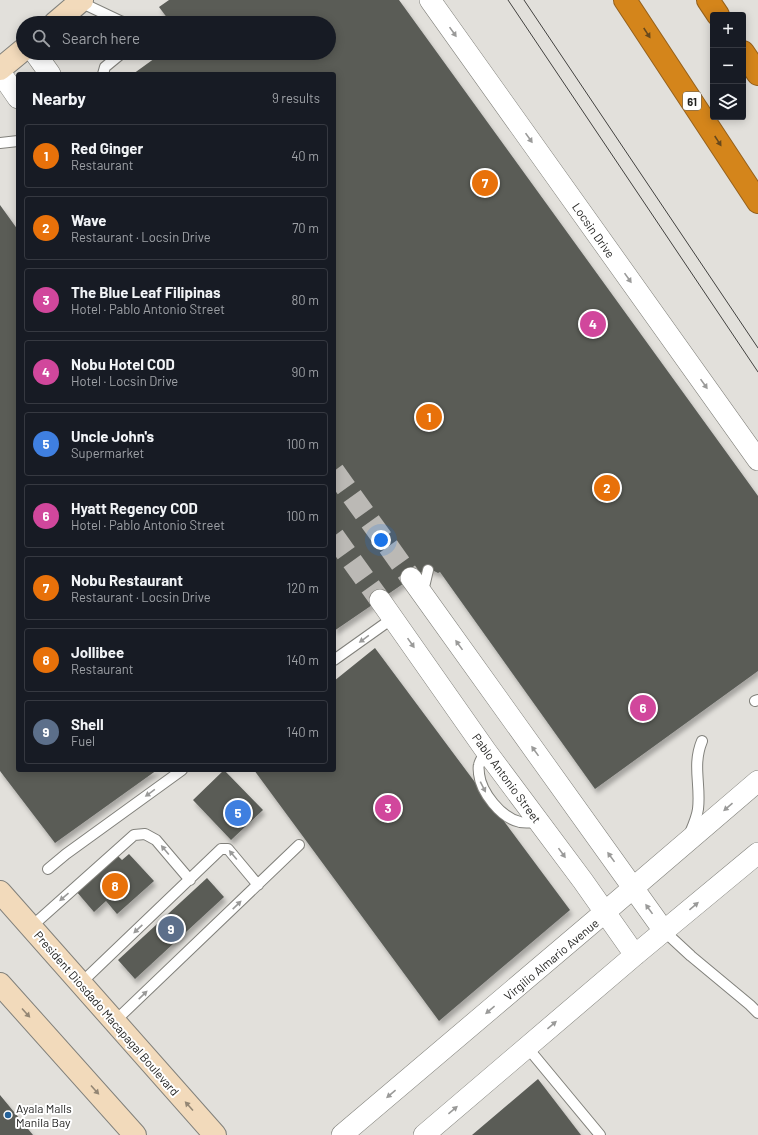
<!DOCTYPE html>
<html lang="en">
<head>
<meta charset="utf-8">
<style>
	:root { --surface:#171b24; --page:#242831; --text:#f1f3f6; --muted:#9ea1a6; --line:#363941; --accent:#7c3aed }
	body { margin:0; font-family:Barlow,sans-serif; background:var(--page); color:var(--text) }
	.controls { position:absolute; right:12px; top:12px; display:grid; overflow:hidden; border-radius:4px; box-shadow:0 2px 10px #0003 }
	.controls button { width:36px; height:36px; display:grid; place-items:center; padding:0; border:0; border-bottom:1px solid var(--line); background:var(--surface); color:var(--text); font:20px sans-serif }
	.you { position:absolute; left:381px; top:540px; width:14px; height:14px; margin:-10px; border:3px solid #fff; border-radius:50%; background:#1a73e8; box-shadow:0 0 0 6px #1a73e833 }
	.badge { display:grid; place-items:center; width:26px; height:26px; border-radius:50%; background:var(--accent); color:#fff; font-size:13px; font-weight:700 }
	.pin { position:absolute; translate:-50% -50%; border:2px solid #fff; box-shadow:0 1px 4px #0006 }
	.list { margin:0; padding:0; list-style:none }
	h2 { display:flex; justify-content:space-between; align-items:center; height:52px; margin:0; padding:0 16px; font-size:17px }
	h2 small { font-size:13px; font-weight:400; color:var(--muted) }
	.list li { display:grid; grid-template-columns:26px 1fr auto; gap:12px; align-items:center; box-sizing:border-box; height:64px; margin:0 8px 8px; padding:0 8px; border:1px solid var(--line); border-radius:4px }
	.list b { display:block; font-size:15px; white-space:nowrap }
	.list p { margin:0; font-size:13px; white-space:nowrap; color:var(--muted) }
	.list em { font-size:13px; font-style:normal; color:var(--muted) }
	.icon { flex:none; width:22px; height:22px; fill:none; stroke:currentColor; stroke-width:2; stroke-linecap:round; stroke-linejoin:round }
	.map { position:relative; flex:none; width:758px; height:1135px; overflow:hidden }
	.search { position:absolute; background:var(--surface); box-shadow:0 2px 10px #0003; left:16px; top:16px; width:320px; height:44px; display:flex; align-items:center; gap:10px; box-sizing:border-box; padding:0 14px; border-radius:22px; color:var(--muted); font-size:15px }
	.panel { position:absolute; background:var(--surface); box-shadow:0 2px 10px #0003; left:16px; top:72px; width:320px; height:700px; border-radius:4px }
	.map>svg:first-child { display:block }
	.building { fill:#5a5c57; filter:url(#shadow) }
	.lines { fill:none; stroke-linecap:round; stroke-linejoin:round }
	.street-tunnel { stroke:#bbb9b5; stroke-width:21; stroke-dasharray:21 10; stroke-linecap:butt }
	.lane-casing { stroke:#81807b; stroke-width:12 }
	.street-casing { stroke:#81807b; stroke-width:22 }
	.secondary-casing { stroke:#81807b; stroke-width:24 }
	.highway-casing { stroke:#95611c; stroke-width:24 }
	.lane { stroke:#fff; stroke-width:10 }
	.street { stroke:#fff; stroke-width:21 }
	.secondary { stroke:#f2dabb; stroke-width:22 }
	.highway { stroke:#d4851b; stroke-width:22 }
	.tram { stroke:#42413f; stroke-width:1 }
	.oneway { fill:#9a9a99 }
	.oneway2 { fill:#67481c }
	.oneway3 { fill:#938674 }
	.poi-dot { fill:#266299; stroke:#fff; stroke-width:1.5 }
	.labels { text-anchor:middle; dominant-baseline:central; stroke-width:4; stroke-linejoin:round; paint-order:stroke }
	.shield { fill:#fff; stroke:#626261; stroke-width:1 }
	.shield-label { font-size:11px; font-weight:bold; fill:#1f1f1d }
	.street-label { font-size:12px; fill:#1f1f1d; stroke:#fff }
	.poi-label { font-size:12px; fill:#1f1f1d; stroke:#fff; text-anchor:start }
</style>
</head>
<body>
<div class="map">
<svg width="758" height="1135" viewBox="0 0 758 1135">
	<defs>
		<filter id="shadow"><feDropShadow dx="2.5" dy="4.5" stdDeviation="2" flood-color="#0004"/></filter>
	</defs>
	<rect width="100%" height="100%" fill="#e2e0db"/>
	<path class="building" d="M169,0H399L758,496V671L595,789L440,572L438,573L434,571L429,570L419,573L334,631V74H133L162,53H329V23H171L159,7Z
		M0,205L18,230V770H157L55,843L0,771Z
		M375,648L570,910L439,1021L254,770H334V681Z
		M224,770L263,810L231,840L193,800Z
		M129,854L154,881L117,914L106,901L94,912L76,891L117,855L122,860Z
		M207,878L224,897L135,979L118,960Z
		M538,1079L581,1135H472Z
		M0,1095L33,1135H0Z"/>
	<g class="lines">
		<path class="street-tunnel" d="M334,471L411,578
			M334,536L380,600"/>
		<defs>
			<path id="lane" d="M80,2L120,21L126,23
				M103,74L105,67L122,53
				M0,143L18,141
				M421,592L425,583L428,570
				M334,660L393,618
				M755,701L758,700
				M486,751C484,755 480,760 479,765C478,767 479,771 479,774C481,792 501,818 520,822C526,823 533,822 539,822
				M690,833C693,826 697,817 698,809C701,785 692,765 702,741
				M48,869L66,854L182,770
				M31,927L134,835L145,834L156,840L190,880
				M664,931L691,956L750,1005L758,1013
				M81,983L221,849H228L258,885
				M114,1022L299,845
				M527,1047L600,1135"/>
			<path id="street" d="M430,0L758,460
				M35,53L50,74
				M0,72L18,98
				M411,578L664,931
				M380,600L486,751L583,881L635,955
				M342,1135L605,912L758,781
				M424,1135L635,955L758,853"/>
			<path id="secondary" d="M55,23L82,0
				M0,69L23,50
				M0,892L215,1135
				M0,984L135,1135"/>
			<path id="highway" d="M625,0L758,202
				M708,0L718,15
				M743,52L758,74"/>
		</defs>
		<use href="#lane" class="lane-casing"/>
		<use href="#street" class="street-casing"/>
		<use href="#secondary" class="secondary-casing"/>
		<use href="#highway" class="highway-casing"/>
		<use href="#lane" class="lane"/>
		<use href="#street" class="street"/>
		<use href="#secondary" class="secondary"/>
		<use href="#highway" class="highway"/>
		<path class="tram" d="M508,0L758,372
			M524,0L758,348"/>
	</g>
	<defs><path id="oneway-solid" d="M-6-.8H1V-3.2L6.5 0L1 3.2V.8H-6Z"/></defs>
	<g class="oneway">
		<use href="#oneway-solid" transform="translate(453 32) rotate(55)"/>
		<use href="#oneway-solid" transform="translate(529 138) rotate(55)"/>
		<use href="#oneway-solid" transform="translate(628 278) rotate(55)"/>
		<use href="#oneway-solid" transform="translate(704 384) rotate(55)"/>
		<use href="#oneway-solid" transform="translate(364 639) rotate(144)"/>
		<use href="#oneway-solid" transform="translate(411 643) rotate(55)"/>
		<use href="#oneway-solid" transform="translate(459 645) rotate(-126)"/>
		<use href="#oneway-solid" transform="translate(535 751) rotate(-126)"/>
		<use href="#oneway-solid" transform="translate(483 787) rotate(63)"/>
		<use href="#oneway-solid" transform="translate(150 793) rotate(144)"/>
		<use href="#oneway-solid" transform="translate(728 807) rotate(139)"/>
		<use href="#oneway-solid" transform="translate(165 850) rotate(-130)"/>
		<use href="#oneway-solid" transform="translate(562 853) rotate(54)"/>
		<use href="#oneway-solid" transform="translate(233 855) rotate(-130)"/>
		<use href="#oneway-solid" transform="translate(611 857) rotate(-126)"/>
		<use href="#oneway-solid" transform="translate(64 897) rotate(139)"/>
		<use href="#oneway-solid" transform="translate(237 905) rotate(-44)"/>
		<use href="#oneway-solid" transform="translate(694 906) rotate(-40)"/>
		<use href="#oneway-solid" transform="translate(649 909) rotate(-126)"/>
		<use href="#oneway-solid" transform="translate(138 929) rotate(137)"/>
		<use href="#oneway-solid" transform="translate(143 995) rotate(-44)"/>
		<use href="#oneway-solid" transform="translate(490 1010) rotate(140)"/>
		<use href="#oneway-solid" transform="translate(552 1025) rotate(-40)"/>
		<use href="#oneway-solid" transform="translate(391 1094) rotate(140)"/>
		<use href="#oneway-solid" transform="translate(453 1110) rotate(-40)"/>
	</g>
	<g class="oneway2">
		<use href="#oneway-solid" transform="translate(647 33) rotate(57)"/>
		<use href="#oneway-solid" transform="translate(718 141) rotate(57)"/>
	</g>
	<g class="oneway3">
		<use href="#oneway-solid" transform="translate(26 1013) rotate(48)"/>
		<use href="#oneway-solid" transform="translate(95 1090) rotate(48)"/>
		<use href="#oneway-solid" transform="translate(189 1106) rotate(-132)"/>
	</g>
	<circle class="poi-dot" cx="8" cy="1115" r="4"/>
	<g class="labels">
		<rect class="shield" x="683" y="92" width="18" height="18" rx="3"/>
		<g class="shield-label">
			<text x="692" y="101">61</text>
		</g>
		<g class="street-label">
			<text transform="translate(594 230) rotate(55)">Locsin Drive</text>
			<text transform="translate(507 778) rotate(54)">Pablo Antonio Street</text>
			<text transform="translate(551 959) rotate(-40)">Virgilio Almario Avenue</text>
			<text transform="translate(107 1013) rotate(49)">President Diosdado Macapagal Boulevard</text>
		</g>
		<g class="poi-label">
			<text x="16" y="1108">Ayala Malls<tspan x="16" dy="14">Manila Bay</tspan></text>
		</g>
	</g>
</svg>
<div class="controls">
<button>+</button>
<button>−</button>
<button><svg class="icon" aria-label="layers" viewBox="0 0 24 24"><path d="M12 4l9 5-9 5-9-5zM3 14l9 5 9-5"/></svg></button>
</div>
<div class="you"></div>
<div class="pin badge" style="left:429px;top:417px;background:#e8710a">1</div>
<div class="pin badge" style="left:607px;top:488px;background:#e8710a">2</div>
<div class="pin badge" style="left:388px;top:808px;background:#d1479c">3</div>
<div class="pin badge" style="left:593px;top:324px;background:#d1479c">4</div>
<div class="pin badge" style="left:238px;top:813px;background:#3f7fe0">5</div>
<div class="pin badge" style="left:643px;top:708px;background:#d1479c">6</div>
<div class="pin badge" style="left:485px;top:183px;background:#e8710a">7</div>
<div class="pin badge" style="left:115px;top:886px;background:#e8710a">8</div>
<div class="pin badge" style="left:171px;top:929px;background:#5c6f8a">9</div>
<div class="search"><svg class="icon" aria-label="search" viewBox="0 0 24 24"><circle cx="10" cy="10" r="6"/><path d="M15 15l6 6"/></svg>Search here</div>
<section class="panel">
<h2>Nearby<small>9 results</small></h2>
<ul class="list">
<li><span class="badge" style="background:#e8710a">1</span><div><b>Red Ginger</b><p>Restaurant</p></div><em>40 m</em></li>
<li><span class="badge" style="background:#e8710a">2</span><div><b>Wave</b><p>Restaurant · Locsin Drive</p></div><em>70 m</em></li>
<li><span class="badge" style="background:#d1479c">3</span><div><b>The Blue Leaf Filipinas</b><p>Hotel · Pablo Antonio Street</p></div><em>80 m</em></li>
<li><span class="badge" style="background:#d1479c">4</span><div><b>Nobu Hotel COD</b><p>Hotel · Locsin Drive</p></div><em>90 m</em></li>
<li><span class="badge" style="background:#3f7fe0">5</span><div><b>Uncle John's</b><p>Supermarket</p></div><em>100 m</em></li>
<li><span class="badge" style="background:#d1479c">6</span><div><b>Hyatt Regency COD</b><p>Hotel · Pablo Antonio Street</p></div><em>100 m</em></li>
<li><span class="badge" style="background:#e8710a">7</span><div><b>Nobu Restaurant</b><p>Restaurant · Locsin Drive</p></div><em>120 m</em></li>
<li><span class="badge" style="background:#e8710a">8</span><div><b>Jollibee</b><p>Restaurant</p></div><em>140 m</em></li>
<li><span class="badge" style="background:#5c6f8a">9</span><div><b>Shell</b><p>Fuel</p></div><em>140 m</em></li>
</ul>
</section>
</div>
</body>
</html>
